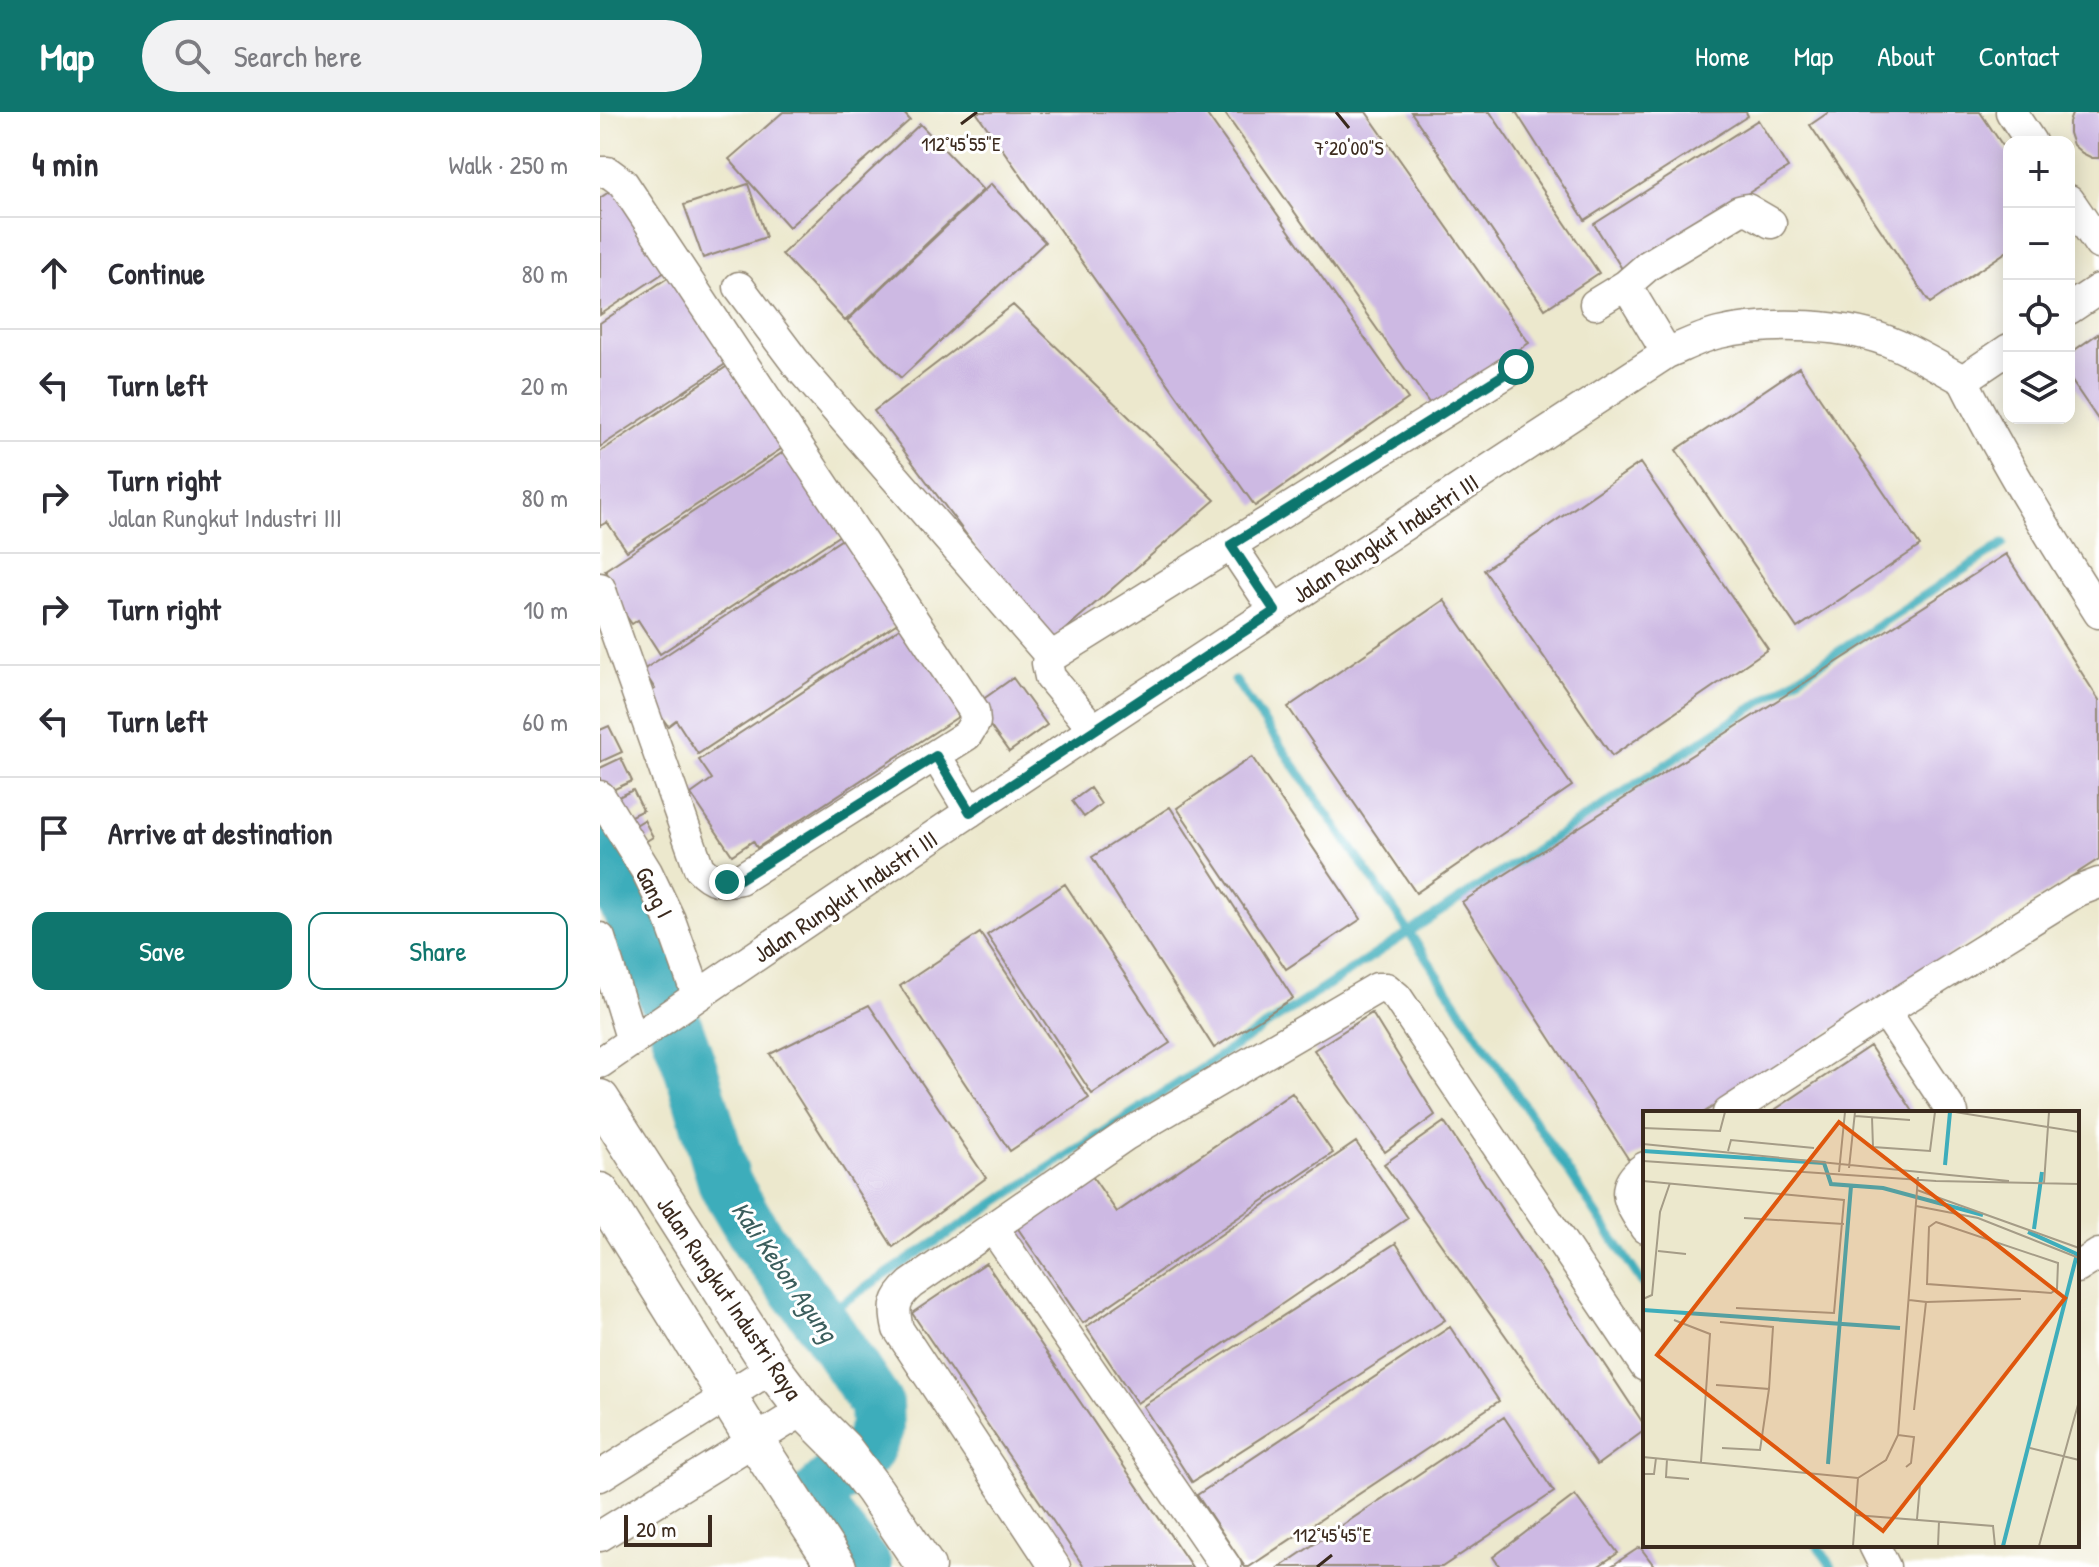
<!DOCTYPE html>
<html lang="en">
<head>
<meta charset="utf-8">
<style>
	:root { --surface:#fff; --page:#f2f2f3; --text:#2b2b33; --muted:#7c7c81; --line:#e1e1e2; --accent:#0f766e }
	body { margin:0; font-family:"Patrick Hand",sans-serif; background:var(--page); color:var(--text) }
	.controls { position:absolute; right:24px; top:24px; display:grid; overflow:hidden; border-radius:16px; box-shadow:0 4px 20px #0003 }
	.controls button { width:72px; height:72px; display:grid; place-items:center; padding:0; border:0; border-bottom:2px solid var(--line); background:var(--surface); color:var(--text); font:40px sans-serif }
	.scale { position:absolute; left:24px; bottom:20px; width:88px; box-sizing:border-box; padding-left:8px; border:4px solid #3b2a1e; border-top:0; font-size:22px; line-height:28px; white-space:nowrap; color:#3b2a1e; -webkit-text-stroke:6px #fff; paint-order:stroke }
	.stop { position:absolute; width:24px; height:24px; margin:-18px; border:6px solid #0f766e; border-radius:50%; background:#fff }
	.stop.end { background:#0f766e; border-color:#fff; box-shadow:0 2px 8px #0008 }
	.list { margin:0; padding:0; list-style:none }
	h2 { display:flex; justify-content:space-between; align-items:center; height:104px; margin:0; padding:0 32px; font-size:34px }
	h2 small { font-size:26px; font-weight:400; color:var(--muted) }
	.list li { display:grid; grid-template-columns:52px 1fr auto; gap:24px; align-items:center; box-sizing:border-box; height:112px; padding:0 32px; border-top:2px solid var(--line) }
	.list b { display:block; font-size:30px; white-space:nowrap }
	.list p { margin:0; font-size:26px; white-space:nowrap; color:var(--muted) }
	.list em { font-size:26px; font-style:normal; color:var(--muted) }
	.actions { display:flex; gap:16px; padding:24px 32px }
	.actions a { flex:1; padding:18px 0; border:2px solid var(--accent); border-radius:16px; text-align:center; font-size:28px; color:var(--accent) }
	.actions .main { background:var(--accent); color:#fff }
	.icon { flex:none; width:44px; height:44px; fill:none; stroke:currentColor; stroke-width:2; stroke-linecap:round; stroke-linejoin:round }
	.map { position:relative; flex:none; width:1499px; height:1455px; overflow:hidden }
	header { display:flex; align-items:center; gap:48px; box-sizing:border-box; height:112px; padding:0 40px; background:var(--accent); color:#fff }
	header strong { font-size:38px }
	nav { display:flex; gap:44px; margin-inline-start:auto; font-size:28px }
	.search { width:560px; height:72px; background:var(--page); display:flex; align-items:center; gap:20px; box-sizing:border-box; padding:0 28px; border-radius:44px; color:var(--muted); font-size:30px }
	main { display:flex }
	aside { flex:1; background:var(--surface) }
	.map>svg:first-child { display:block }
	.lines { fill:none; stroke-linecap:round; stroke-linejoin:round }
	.stream { stroke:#3eadbb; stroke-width:9 }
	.river { stroke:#3eadbb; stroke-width:54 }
	.building { fill:#cdb9e3 }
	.minor-casing { stroke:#948976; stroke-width:33 }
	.major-casing { stroke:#948976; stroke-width:41 }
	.minor { stroke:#fff; stroke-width:30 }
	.major { stroke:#fff; stroke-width:38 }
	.route { stroke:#0f766e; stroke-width:10 }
	.ticks { fill:none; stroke:#3b2a1e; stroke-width:3 }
	.labels { text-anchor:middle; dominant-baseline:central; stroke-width:6; stroke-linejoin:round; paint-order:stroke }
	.street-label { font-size:24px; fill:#3b2a1e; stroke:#fff }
	.water-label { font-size:26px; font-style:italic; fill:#3c5e5d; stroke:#fff }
	.inset-river { fill:none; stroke:#3eadbb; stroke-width:4 }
	.inset-road { fill:none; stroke:#a59c87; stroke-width:2 }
	.view { fill:#df570d; fill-opacity:0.15; stroke:#df570d; stroke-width:4 }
	.inset-edge { fill:none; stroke:#3b2a1e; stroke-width:4 }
	.ticks-label { font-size:20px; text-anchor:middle; fill:#3b2a1e; stroke:#fff; stroke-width:6; stroke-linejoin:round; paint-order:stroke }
</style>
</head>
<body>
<header>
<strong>Map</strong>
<div class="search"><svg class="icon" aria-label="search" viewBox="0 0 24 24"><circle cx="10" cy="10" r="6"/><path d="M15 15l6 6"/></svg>Search here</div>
<nav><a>Home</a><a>Map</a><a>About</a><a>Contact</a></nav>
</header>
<main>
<aside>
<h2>4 min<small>Walk · 250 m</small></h2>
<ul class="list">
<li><svg class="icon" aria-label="ahead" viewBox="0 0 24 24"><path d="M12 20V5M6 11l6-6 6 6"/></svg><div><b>Continue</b></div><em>80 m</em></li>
<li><svg class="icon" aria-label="left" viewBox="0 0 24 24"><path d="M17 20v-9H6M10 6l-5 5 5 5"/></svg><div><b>Turn left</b></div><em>20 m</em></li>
<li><svg class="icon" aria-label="right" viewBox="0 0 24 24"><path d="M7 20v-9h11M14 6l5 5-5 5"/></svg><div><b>Turn right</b><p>Jalan Rungkut Industri III</p></div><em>80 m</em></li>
<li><svg class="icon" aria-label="right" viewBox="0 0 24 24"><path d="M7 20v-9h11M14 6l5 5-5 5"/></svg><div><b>Turn right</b></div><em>10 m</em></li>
<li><svg class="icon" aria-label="left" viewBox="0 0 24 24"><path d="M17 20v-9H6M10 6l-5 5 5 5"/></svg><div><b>Turn left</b></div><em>60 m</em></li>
<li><svg class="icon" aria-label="arrive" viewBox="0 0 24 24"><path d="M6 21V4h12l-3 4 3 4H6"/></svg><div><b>Arrive at destination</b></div></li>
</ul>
<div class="actions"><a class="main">Save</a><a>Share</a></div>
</aside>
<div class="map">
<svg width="1499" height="1455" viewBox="0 0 1499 1455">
	<rect width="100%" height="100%" fill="#fff"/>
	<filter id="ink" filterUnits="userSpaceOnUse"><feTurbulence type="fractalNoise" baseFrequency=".0125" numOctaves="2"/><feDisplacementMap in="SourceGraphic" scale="16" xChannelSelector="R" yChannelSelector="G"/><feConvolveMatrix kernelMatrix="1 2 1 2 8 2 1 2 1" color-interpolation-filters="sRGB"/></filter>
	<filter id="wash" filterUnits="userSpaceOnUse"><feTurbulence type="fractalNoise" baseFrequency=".006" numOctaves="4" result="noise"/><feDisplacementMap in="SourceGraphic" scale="32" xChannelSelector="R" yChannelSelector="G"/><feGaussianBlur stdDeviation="1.8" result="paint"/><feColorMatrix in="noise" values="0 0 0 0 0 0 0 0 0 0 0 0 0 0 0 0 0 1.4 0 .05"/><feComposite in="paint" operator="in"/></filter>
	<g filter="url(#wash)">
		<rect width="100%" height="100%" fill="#ece8cd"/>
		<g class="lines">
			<path class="stream" d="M635,568L809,820L1045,1175
				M219,1206L1403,432
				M1217,1433L1232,1455"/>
			<path class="river" d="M0,736L52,849L92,960L125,1072L158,1128L219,1206L276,1292L277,1316L266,1340L212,1388L265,1455"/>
		</g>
		<g id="blocks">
			<path class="building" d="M183,0H303L310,8L189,115L129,47Z
				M376,0H605L808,287L655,394Z
				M624,0H766L929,231L832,295Z
				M811,0H890L999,161L945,197Z
				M916,0H1146L1148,4L985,108Z
				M1229,0H1380L1409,43V138L1330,191L1210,13Z
				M1473,0H1499V46H1492L1482,41L1473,33L1469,21V10Z
				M1158,8L1188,56L1024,160L994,112Z
				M320,12L383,78L245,209L182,142Z
				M148,72L166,125L103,146L84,93Z
				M391,72L445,130L301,266L247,209Z
				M18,74L71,156L0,203V86Z
				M75,161L133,247L0,335V211Z
				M413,193L615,388L448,532L274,299Z
				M1499,221V309L1469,265V242Z
				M132,251L187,333L27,439L7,410L0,414V340Z
				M1199,255L1320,434L1197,516L1076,338Z
				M188,337L243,421L60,542L38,508L32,512L10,482L17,477L5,458Z
				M1040,351L1168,537L1012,644L884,458Z
				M244,426L299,510L98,642L76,608L68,614L46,583L55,577L43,558Z
				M1406,442L1499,588V747L1103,1001H1045V1038L1029,1048L862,790Z
				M844,488L972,674L816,781L688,595Z
				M309,510L367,599L157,736L153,729L132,743L91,682L112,667L99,648Z
				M413,566L447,613L409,640L375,593Z
				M9,614L22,640L0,650V618Z
				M652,645L761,807L686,857L577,696Z
				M21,646L32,669L4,682L0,674V656Z
				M490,676L501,692L484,705L472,689Z
				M33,678L43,698L21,709L10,689Z
				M570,695L693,886L614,936L492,745Z
				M44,708L53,725L35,736L26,719Z
				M465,772L570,931L492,982L387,823Z
				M380,821L489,986L410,1039L300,874Z
				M269,893L386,1066L293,1135L170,942Z
				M772,901L835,1003L785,1040L714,938Z
				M1270,934L1314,1001H1170Z
				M692,981L733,1041L483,1211L412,1108L487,1057L517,1100Z
				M844,1010L1045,1314V1318L997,1353L784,1052Z
				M756,1030L808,1106L537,1291L486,1215Z
				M796,1131L845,1208L592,1370L543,1294Z
				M386,1151L592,1455H484L312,1201Z
				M850,1215L899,1289L649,1455H645L597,1383Z
				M904,1305L954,1380L842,1455H680Z
				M975,1383L1018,1441L997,1455H900L893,1445Z
				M1040,1435L1055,1455H1010Z"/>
		</g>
	</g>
	<g filter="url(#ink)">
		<use href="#blocks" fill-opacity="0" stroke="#948976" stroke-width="2"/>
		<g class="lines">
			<defs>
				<path id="minor" d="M1411,0L1431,30
					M0,60H8L23,71L374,599L375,610L367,623L140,767C121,771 112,770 99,756L0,476
					M1469,88L1499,132
					M139,175L199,255L451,545
					M995,192L1026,173
					M1469,197L1499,177
					M1067,241L1026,173L1049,153L1139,99L1147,97L1171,111
					M1363,268C1403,348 1450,425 1499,501
					M631,433L675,499
					M494,618L450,565L447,551L451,545L916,255
					M336,644L370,700
					M0,684L47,760L70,808L97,883
					M0,826L32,929
					M0,951C351,708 710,475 1067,241C1084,234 1101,225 1119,221C1169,209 1249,211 1297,233C1319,243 1341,256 1363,268L1409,237
					M1128,1001L1285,899
					M1353,1001L1285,899L1478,779L1499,771
					M1045,1055C1016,1076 1030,1092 1045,1116
					M393,1116L626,1455
					M1477,1156L1499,1142
					M0,1364L172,1256
					M0,1424L204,1298
					M1274,1433L1285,1455
					M455,1455L298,1217C293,1195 294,1187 311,1172L526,1023L777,876H786L797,885L1045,1254"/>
				<path id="major" d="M0,987L172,1256L204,1298L243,1337L274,1378L326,1455
					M0,1080L155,1329L237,1455"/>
			</defs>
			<use href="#minor" class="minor-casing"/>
			<use href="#major" class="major-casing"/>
			<use href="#minor" class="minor"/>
			<use href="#major" class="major"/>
		</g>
	</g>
	<g class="lines" filter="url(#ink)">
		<path class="route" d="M127,770L140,767L336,644L370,700L675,499L631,433L916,255"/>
	</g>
	<path class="ticks" d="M736,0L749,16M361,12L377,0M717,1455L732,1443"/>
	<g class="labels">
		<g class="street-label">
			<text transform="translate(785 426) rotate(-33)">Jalan Rungkut Industri III</text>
			<text transform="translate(55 780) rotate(63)">Gang I</text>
			<text transform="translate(245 784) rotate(-34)">Jalan Rungkut Industri III</text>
			<text transform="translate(130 1186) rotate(56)">Jalan Rungkut Industri Raya</text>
		</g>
		<g class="water-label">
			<text transform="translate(185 1159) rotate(55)">Kali Kebon Agung</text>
		</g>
	</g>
	<g transform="translate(1043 999)">
		<rect width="436" height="436" fill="#ece8cd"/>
		<path class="inset-river" d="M0,40L181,52L188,73L240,77L340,104M302,54L307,1M391,118L399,61M385,121L436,144M0,199L257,217M185,353L208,75M360,435L434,143"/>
		<path class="inset-road" d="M312,1L436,21M212,5L267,9M229,6L230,36L287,40L292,1M0,17L77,20L82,1M0,33L366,70M85,40L88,29L171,37M0,50L293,70L436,73M206,57L212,1M196,61L202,1M0,70L201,89L191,202L93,197M401,72L406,1M274,79L436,137M273,95L335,107L436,147M101,107L201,113M293,111L415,152L414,178L408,182L284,173L286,116ZM15,140L43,143M0,188L9,184L17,101L27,72M266,189L283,191L271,299M283,191L378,188M31,209L67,223L58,351M77,211L130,216L126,278M73,274L126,278L117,339L79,337M255,324L271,326L268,352L263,356M387,337L436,349M0,346L215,367M24,348L23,366L46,368M0,363H11L13,347M212,404L350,415L352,435M274,408L277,374M210,435L215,367L243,349L255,324L275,66M295,435L296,410M396,435L436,290"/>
		<path class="view" d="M196,11L422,187L240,420L14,244Z"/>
		<rect width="436" height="436" class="inset-edge"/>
	</g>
	<g class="ticks-label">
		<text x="361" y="39">112°45'55"E</text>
		<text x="749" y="43">7°20'00"S</text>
		<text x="732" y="1430">112°45'45"E</text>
	</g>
</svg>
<div class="controls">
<button>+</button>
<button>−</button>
<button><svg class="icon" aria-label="locate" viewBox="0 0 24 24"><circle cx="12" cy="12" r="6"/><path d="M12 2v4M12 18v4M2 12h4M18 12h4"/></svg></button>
<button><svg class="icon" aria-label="layers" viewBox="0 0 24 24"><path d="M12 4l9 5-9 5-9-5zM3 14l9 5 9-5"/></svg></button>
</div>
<div class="scale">20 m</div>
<div class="stop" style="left:916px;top:255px"></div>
<div class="stop end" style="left:127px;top:770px"></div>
</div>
</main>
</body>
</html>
